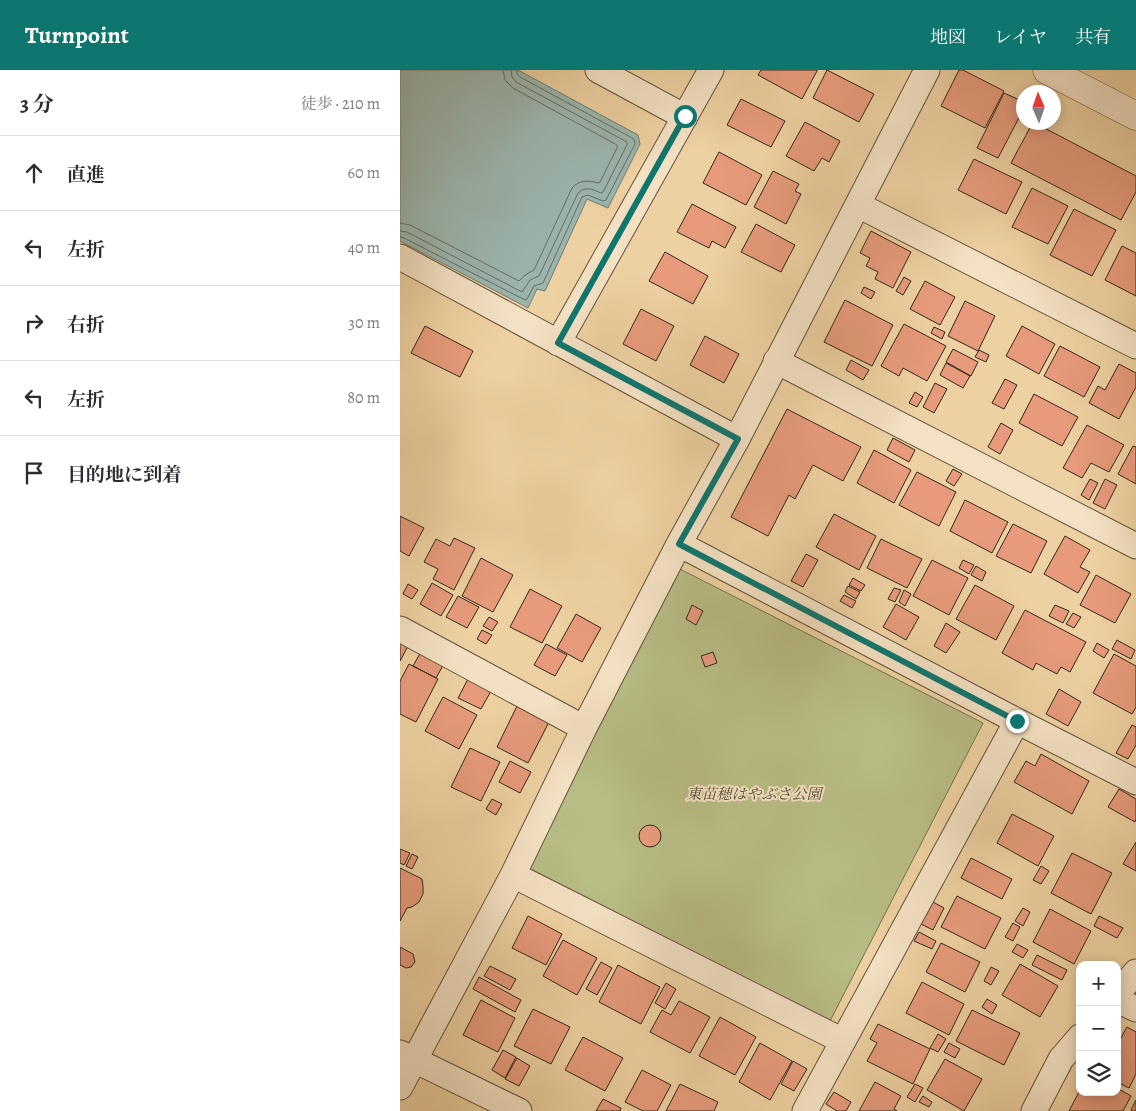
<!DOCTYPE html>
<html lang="ja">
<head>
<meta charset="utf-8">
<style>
	:root { --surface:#fff; --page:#f2f2f3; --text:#2b2b33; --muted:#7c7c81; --line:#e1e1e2; --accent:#0f766e }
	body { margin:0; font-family:Alegreya,"Noto Serif JP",serif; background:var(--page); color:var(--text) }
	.controls { position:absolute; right:15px; bottom:15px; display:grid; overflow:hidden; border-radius:10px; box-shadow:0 2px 12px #0003 }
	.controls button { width:45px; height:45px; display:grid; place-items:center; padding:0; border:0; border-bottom:1px solid var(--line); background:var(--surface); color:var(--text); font:25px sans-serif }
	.compass { position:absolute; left:616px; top:15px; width:45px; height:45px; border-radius:50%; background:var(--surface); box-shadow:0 2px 12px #0003; rotate:358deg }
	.stop { position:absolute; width:15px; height:15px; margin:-11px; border:4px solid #0f766e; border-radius:50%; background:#fff }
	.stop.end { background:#0f766e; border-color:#fff; box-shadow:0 1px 5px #0008 }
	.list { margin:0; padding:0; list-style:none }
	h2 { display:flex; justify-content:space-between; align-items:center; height:65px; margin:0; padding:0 20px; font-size:21px }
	h2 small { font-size:16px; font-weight:400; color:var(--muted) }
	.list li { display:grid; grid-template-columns:32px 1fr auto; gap:15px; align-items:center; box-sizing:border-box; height:75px; padding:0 20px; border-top:1px solid var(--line) }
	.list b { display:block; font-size:19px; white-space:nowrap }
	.list em { font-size:16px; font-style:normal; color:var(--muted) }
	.icon { flex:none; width:28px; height:28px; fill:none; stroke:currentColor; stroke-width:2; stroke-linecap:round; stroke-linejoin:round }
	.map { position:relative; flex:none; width:736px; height:1041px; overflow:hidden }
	header { display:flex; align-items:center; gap:30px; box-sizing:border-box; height:70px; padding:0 25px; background:var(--accent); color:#fff }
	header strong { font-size:24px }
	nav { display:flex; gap:28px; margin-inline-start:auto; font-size:18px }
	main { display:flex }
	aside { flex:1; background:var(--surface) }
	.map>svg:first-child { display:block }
	.green { fill:#b8bc85; stroke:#767250 }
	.water { fill:#9bb5ad; stroke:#727d73 }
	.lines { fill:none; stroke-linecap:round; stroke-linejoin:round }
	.shore { stroke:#686e64; stroke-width:1 }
	.building { fill:#e79b7c; stroke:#34281b }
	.minor-casing { stroke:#62523d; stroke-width:27 }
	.tertiary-casing { stroke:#62523d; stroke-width:29 }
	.minor { stroke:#f4e1c3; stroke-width:25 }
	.tertiary { stroke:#f4e1c3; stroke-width:28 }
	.route { stroke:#0f766e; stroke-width:6 }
	.labels { text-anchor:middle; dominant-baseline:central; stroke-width:4; stroke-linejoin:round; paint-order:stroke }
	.park-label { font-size:15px; font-style:italic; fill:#554d36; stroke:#f4e1c3 }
</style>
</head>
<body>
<header>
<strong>Turnpoint</strong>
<nav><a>地図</a><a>レイヤ</a><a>共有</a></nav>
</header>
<main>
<aside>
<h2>3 分<small>徒歩 · 210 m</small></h2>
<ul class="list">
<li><svg class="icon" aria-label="ahead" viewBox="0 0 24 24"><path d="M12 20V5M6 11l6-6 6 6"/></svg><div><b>直進</b></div><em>60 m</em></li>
<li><svg class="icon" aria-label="left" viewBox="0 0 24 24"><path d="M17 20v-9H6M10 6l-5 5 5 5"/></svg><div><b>左折</b></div><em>40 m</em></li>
<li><svg class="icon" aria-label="right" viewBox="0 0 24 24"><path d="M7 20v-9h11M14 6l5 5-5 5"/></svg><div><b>右折</b></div><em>30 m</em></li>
<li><svg class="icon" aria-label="left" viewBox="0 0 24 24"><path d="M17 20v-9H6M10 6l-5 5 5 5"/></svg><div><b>左折</b></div><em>80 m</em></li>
<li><svg class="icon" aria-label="arrive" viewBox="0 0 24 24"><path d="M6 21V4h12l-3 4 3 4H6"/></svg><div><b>目的地に到着</b></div></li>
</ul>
</aside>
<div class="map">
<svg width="736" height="1041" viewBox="0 0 736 1041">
	<rect width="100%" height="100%" fill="#eed1a2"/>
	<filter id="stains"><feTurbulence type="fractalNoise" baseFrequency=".004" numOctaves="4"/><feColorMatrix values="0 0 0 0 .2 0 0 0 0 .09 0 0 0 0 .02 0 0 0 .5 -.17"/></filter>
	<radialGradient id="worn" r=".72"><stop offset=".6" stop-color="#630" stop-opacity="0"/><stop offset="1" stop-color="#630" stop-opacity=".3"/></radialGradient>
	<path class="green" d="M278,498L583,653L430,951L125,796Z"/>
	<path class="water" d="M0,0H118L238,65L240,74L208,138L187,129L145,221L137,219L128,238L0,171Z"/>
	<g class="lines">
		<path class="shore" d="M0,153L10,155L119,211L125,205L134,200L172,118C179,110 188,110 198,113L200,112L217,78V75L113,18L105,10L103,0
			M0,161L7,162L122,222L130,210L139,206L178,123C185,116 192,119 201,123L203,122L227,75V72L116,12L112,7L111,0
			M0,167L4,168L125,230L127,229L134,216L143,213L182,127L188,125L203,131L206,130L235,74L234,69L120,7L117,4V0"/>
	</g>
	<path class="building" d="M361,0H417V1L402,29L358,5Z
		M427,0L474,24L459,52L413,28Z
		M559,0H563L604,21L585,58L541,36Z
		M604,23L624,32V38L598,88L577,78Z
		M341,29L385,51L371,77L327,55Z
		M405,52L440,71L429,92L422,88L414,101L386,86Z
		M633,52L736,106V122L721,150L611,93Z
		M319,82L362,105L346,135L303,113Z
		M574,89L622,112L606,144L558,120Z
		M373,101L399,114L395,121L401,124L386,154L354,137Z
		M632,118L668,136L648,174L612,157Z
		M292,134L336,157L325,178L312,171L309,178L277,162Z
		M674,139L716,160L692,206L650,185Z
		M356,154L395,175L381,202L341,182Z
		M471,161L511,182L493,218L475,209L478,202L466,196L470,188L460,183Z
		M722,176L736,183V226L705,210Z
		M265,182L308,206L293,234L249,211Z
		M504,207L511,211L503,225L496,221Z
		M525,211L555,227L540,255L510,239Z
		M464,217L475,222L471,229L461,223Z
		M445,230L493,255L472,296L424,272Z
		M565,231L595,246L578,281L548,266Z
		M241,239L274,256L256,291L223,274Z
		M504,254L546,276L527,311L503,298L499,306L481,296Z
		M25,256L73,281L60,307L11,283Z
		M622,256L655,274L639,304L606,286Z
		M534,257L545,262L542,269L531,263Z
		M305,266L339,284L324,313L290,295Z
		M660,276L700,297L684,327L644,306Z
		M553,279L578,292L571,306L546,292Z
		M579,280L589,285L586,292L575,287Z
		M451,290L469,300L463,310L446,300Z
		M546,293L570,306L563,318L540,305Z
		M719,294L736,303V317L719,349L689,333L698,316L705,320Z
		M605,309L617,315L604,339L592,333Z
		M535,313L547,319L534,343L523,337Z
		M515,322L523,327L517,337L509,333Z
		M634,324L678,347L662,376L619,353Z
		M387,339L461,377L443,411L413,395L395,429L389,425L368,466L331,447Z
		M601,353L613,360L600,384L588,377Z
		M687,355L724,375L709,402L691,393L682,408L663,398Z
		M493,368L515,380L509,392L487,380Z
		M733,376L736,377V414L718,404Z
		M474,380L511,400L494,433L457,413Z
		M553,399L562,404L554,416L546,411Z
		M517,402L556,422L539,456L499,435Z
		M690,409L698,413L689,430L681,425Z
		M705,409L717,415L705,439L693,433Z
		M565,430L608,452L592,483L550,461Z
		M434,444L476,466L459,500L416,477Z
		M0,446L24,458L9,486L0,481Z
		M613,454L647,471L631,503L596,486Z
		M665,466L690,480L680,497L690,502L678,523L644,504Z
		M54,468L75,478L54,520L33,509L38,499L24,492L36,469L50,476Z
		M481,469L522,489L507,518L467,498Z
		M406,484L418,490L403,517L391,511Z
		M81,488L113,505L93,542L62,526Z
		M532,490L568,508L549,545L513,526Z
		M563,490L574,495L569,504L559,498Z
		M576,496L586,502L582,511L571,505Z
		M696,505L731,524L715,553L680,535Z
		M453,508L465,515L461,521L449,515Z
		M32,513L53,525L41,546L20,534Z
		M8,514L18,520L12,529L3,524Z
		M575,515L614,536L596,570L556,549Z
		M448,516L460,522L456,529L445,522Z
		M494,518L501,520L495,532L488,529Z
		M130,519L162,536L142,573L110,557Z
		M504,520L511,524L505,536L499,532Z
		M444,525L456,531L452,538L440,531Z
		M58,526L79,537L67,558L46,547Z
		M496,534L519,547L506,570L483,557Z
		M292,535L303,541L296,555L286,549Z
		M655,535L669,541L663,553L649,546Z
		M625,540L686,572L670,602L661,597L657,604L636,593L633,600L602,583Z
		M673,543L681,547L674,558L666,554Z
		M176,544L201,558L182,592L157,578Z
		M89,547L98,552L92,561L83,556Z
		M546,553L560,562L546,583L534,576Z
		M82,560L92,565L86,574L77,569Z
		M717,570L735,580L731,589L712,579Z
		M0,571L8,576L0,591Z
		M697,573L709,580L704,588L693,581Z
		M146,574L167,585L155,606L134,595Z
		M22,580L45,592L36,608L13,596Z
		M313,582L317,593L305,597L301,586Z
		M714,584L736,596V637L732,644L693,623Z
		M9,594L38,609L16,652L0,644V611Z
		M68,609L91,621L81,639L58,628Z
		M659,619L681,632L668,656L646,644Z
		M43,627L77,645L59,679L25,661Z
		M117,636L149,652L128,693L97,677Z
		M732,655L736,657V675L728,689L716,683Z
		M70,678L100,692L81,731L51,717Z
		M641,684L689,711L672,744L614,712L626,691L635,696Z
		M110,691L131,702L120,723L99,712Z
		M719,719L736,729V749L735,752L708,737Z
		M92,729L102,734L96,745L86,739Z
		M612,744L654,766L638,796L597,773Z
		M239 766a11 11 0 1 1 22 0a11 11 0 1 1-22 0Z
		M736,772V801L723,794Z
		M0,779L10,783L4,795L0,793Z
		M672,783L712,803L691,844L651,823Z
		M12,784L18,787L12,799L6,796Z
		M571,788L612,809L602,829L561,808Z
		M641,796L649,801L641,814L633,810Z
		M0,798L22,809L23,816V824L19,832L12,837L7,838L0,851Z
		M557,826L601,848L585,879L541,857Z
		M533,832L544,838L533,860L521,854Z
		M623,838L630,842L623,856L615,851Z
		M650,839L691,861L674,894L633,872Z
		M128,846L162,864L146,895L112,878Z
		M699,846L723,858L717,868L694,856Z
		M613,853L620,857L613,871L605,867Z
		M519,862L536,871L532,879L514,871Z
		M163,870L197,888L177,925L143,906Z
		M541,873L580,892L565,922L526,902Z
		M617,874L628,880L623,888L612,882Z
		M0,877L13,884L15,892L11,897L6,898L0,895Z
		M637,885L667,900L662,910L632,895Z
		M201,892L212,898L197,925L186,919Z
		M620,894L658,916L640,947L602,925Z
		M218,895L260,917L241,954L199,932Z
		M90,896L116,909L110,920L84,906Z
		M591,897L599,901L591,915L584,911Z
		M79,907L121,930L115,942L73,919Z
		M522,912L564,934L549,965L506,943Z
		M266,913L276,919L265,939L255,933Z
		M587,929L597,935L592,944L582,937Z
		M81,930L115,948L98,982L63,965Z
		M279,931L310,947L290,983L250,962L262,940L271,945Z
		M133,939L170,957L151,994L114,976Z
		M572,940L620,963L604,995L556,971Z
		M320,947L356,967L335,1005L299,986Z
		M478,954L530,979L513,1014L467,991L477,973L470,969Z
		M727,957L736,962V1004L729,1018L717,1012V975Z
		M538,964L546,969L538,982L530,978Z
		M183,967L223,988L205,1021L165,1000Z
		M360,973L392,991L370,1030L339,1012Z
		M549,973L560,979L555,988L544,982Z
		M103,980L116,987L105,1008L92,1000Z
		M117,988L130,996L119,1016L105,1009Z
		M545,989L582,1009L564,1041L527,1020Z
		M393,991L407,999L394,1021L381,1014Z
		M242,1000L271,1015L257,1041H243L225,1032Z
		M475,1012L501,1026L494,1039L497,1041H459Z
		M280,1014L318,1032L314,1041H266Z
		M515,1014L523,1018L515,1032L507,1027Z
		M717,1018L731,1026L723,1041H669L680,1020V1022H717Z
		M434,1022L451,1032L446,1041H437L426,1034Z
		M523,1026L532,1032L529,1037L519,1032Z
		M203,1029L221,1038L220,1041H196Z
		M736,1030V1041H733L731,1040Z"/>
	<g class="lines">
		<defs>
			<path id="minor" d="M198,0L285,47
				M458,135L736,276
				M0,187L337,369
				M158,273L311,0
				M376,291L736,476
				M279,474L617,651L736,712
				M0,559L184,658
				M113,805L443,971
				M717,924L736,902
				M717,930L736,939
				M0,983L119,1041
				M0,1017L113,805L184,658L279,474L337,369L527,0
				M405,1041L617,651
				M634,1041L661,989L680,967"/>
			<path id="tertiary" d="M647,0L736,46"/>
		</defs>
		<use href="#minor" class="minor-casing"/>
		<use href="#tertiary" class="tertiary-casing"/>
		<use href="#minor" class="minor"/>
		<use href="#tertiary" class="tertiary"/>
	</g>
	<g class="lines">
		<path class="route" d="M285,46L158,273L338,369L279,474L617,651"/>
	</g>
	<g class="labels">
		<g class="park-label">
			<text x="354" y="724">東苗穂はやぶさ公園</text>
		</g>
	</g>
	<rect width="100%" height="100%" filter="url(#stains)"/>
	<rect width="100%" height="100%" fill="url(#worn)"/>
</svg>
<div class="controls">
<button>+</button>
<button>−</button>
<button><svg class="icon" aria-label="layers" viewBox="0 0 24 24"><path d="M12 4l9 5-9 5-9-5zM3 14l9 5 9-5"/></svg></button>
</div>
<svg class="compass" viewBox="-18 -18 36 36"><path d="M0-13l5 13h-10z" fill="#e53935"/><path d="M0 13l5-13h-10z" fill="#7c7c81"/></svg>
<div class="stop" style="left:285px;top:46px"></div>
<div class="stop end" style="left:617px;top:651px"></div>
</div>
</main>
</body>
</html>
